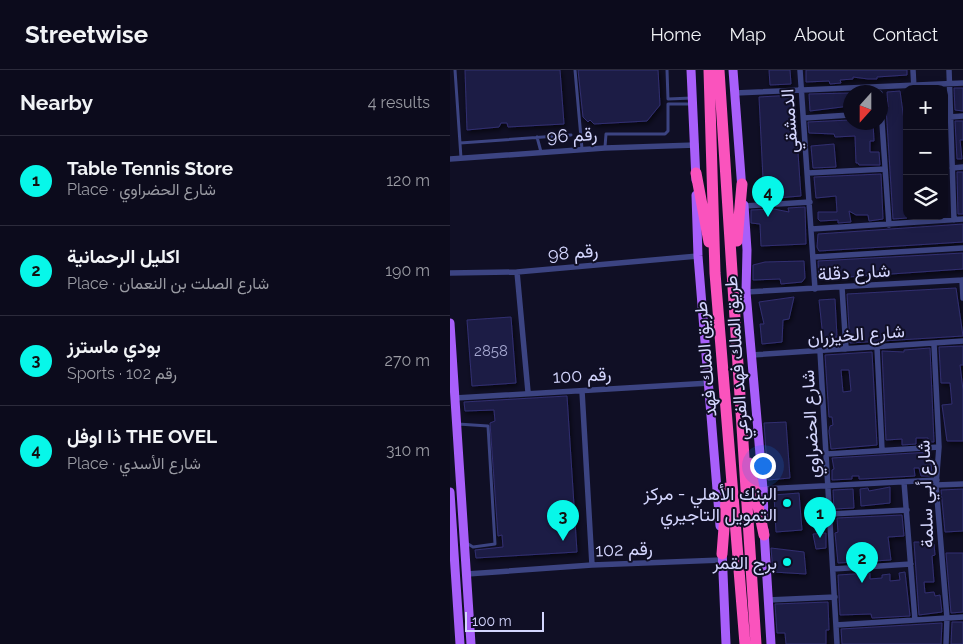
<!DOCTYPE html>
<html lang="en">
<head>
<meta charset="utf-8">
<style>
	:root { --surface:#0c0b1c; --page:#1a1929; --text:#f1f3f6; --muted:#9a9ba3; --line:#2c2b3b; --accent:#07f7e9 }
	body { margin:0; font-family:Raleway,Vazirmatn,sans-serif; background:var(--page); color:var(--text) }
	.controls { position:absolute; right:15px; top:15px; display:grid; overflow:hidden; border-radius:10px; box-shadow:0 2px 12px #0003 }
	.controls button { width:45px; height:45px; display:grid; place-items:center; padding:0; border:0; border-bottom:1px solid var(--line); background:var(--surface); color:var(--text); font:25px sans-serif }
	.compass { position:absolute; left:393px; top:15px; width:45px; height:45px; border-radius:50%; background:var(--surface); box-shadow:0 2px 12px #0003; rotate:201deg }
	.scale { position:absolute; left:15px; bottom:12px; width:79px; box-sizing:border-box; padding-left:5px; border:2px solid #d4d6fe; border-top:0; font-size:14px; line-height:18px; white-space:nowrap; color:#d4d6fe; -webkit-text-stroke:4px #100f25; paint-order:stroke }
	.you { position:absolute; left:312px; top:395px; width:18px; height:18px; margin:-12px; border:4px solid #fff; border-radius:50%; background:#1a73e8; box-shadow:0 0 0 8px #1a73e833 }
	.badge { display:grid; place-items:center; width:32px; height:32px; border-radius:50%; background:var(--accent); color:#111; font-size:16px; font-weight:700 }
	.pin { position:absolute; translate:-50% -41px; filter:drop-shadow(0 1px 2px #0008) }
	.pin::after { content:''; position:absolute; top:26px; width:18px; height:15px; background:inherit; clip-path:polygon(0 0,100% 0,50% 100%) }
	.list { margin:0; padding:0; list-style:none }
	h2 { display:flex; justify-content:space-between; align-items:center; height:65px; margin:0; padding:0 20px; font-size:21px }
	h2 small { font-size:16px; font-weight:400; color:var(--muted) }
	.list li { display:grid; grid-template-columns:32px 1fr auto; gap:15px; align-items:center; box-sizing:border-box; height:90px; padding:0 20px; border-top:1px solid var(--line) }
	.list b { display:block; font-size:19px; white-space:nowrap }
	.list p { margin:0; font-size:16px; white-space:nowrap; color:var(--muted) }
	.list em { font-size:16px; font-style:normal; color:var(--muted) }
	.icon { flex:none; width:28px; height:28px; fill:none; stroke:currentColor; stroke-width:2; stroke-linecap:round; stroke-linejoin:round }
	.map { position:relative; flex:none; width:513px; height:574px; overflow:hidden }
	header { display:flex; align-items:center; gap:30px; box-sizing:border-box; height:70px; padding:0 25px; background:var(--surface); border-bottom:1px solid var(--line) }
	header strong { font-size:24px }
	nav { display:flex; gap:28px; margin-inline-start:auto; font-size:18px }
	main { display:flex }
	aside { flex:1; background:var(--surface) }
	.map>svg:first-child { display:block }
	.building { fill:#1e1c45; stroke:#312f70; fill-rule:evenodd; filter:url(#shadow) }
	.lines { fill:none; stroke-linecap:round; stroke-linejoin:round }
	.service { stroke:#3c4482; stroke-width:3 }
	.minor { stroke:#3c4482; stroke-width:5.5 }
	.primary { stroke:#a85ffa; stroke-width:9 }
	.motorway { stroke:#fa53bd; stroke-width:11 }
	.poi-dot { fill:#07f7e9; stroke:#100f25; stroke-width:2 }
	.labels { text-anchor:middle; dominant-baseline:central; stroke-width:4; stroke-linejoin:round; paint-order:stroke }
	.number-label { font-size:15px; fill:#a6a8d0 }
	.street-label { font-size:18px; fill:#d4d6fe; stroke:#100f25 }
	.poi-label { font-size:18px; fill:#d4d6fe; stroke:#100f25; text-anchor:end }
</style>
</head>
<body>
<header>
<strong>Streetwise</strong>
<nav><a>Home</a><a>Map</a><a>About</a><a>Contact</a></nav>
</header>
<main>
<aside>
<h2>Nearby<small>4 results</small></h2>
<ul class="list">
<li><span class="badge">1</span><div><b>Table Tennis Store</b><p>Place · شارع الحضراوي</p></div><em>120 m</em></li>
<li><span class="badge">2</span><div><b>اكليل الرحمانية</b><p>Place · شارع الصلت بن النعمان</p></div><em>190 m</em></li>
<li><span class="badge">3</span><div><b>بودي ماسترز</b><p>Sports · رقم 102</p></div><em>270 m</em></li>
<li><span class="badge">4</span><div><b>ذا اوفل THE OVEL</b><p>Place · شارع الأسدي</p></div><em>310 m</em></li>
</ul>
</aside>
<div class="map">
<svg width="513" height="574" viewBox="0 0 513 574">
	<defs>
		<filter id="shadow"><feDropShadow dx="1.5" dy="2.5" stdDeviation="2.5" flood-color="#0009"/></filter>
	</defs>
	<rect width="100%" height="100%" fill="#100f25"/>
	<path class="building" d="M15,0H110L114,54L58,57L57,53H51L49,57L17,60Z
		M128,0H208L210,35L197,51L144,54L140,50L138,52L133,47Z
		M319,0H340L341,14L320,15Z
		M356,0H457V5L427,7V9H418L403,7V9L390,10L391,13L380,14L379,11L356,12Z
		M504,18H513V41L505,40Z
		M450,21L454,50H457V148L443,149L436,37H438L437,22Z
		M400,23V36L360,41L359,24Z
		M344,25L351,126L314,129L309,27Z
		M400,50V52H423L424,71H420V82H429L430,95H409L408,93H406L405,66L385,67L384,64L359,63L358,52Z
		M505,51H513V70H510L512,89H507Z
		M384,74L386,97L363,98L361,76Z
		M507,102H513V144H508Z
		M431,104L433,149L419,151L418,145H406L399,141L401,152L388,153V150L370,151L368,149V142H387L386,126L366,128L364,107Z
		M355,137L356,174L311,176L310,154L301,153V140L324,139L339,142L338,138Z
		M513,154V172L369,181L367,177L368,164Z
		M513,183V199L369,209L368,191Z
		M354,191L355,208L352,212L331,214L330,209L303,210V195L315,192Z
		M506,218L513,266L400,273L397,224Z
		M344,227L339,249L333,250L332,272L312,274L310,254H314L309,232Z
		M385,229L387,267L373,268L369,230Z
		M61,247L66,313L22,316L17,250Z
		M513,276V295H510L513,320V371H497L492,335L502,334L500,313H491L489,277Z
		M480,278L484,372H478V368H466V374L452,375V369L436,370L432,281L454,282V280Z
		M422,282L427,375L381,379L379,361L380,356L383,355L382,347H379L375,285ZM391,300H399L401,321L393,322Z
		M117,326L127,482L26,488L25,480L53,477L52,465L48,466L40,353L45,351L44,340L15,341L14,332Z
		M336,352L340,408L318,410L314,353Z
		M480,382L482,404L480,406H471L469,398H464L465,406L412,409H409V406H402V409L382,410V400L384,399L382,388Z
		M440,417V433L411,436L410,419L418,418L419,421Z
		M403,419L404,438L384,439L383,420Z
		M513,419V461L495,462L491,420Z
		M349,423L352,460L326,462L324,425Z
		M452,445L454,466L438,467L441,490L388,493L385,463L388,462L387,448Z
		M376,463V478L366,479L363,464Z
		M464,472H471V475L484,474L485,485L482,486L484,512H474L475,523L484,522L485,526L490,525L492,542L469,545Z
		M321,478L354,482L356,504L323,502Z
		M496,483H513V542L501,543Z
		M455,502L460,546L422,548L421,544L390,545L388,505L420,503V509L432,508V505L440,504V511L450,510L449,503Z
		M378,532L379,560H376V574H336L335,563H327L325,534Z
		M502,552H513V574H501Z
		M492,553L491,574H392L391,559Z"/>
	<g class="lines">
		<path class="service" d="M5,0L11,88
			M125,0L132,79
			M217,0L218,29L242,28
			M87,67L91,82
			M10,73L121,65
			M155,77L156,64H215L218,61V34H240
			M8,354L38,356L45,474L23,477L15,472"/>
		<path class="minor" d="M350,0L365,219
			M463,0L464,19
			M499,0L504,150
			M285,23L513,13
			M430,23L439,155
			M500,47L513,46
			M354,48L400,45
			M0,89L155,78L246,75
			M502,98L513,97
			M358,103L435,99
			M294,136L360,132
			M362,159L513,149
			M364,187L513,178
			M67,202L78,322
			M0,203L67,202L248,186
			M512,210L513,228
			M392,218L396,279
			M296,222L513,210
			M484,274L489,377L486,415L497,548L496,574
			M427,277L432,380
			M370,281L387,574
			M301,285L513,271
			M132,321L142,495
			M5,328L260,313
			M377,384L489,377
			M454,412L465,550
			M486,415L513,414
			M313,419L487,410
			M380,444L457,440
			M383,499L461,494
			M17,504L142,495L272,490
			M318,530L385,527
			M386,555L513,547"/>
		<path class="primary" d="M241,0L246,110
			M283,0L292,120
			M246,125L248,186L270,456
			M294,135L297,180L296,222L313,419L314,447
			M0,253L21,574
			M0,422L10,574
			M314,460L321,574
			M272,479L276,574"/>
		<path class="motorway" d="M259,0L265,203L295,574
			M269,0L306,574
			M246,103L259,172
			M287,171L292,114
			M299,393L314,465
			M272,484L277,418"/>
	</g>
	<g class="poi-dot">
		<circle cx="337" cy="433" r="5"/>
		<circle cx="337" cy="492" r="5"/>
	</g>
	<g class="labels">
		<g class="number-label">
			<text x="41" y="281">2858</text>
		</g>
		<g class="street-label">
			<text transform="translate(339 51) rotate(-94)">الدمشقي</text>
			<text transform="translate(122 65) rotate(-3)">رقم 96</text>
			<text transform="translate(123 182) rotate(-5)">رقم 98</text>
			<text transform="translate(404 202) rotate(-3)">شارع دقلة</text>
			<text transform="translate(406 264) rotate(-4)">شارع الخيزران</text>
			<text transform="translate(286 288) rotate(-94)">طريق الملك فهد الفرعي</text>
			<text transform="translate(255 289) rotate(-95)">طريق الملك فهد</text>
			<text transform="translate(132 305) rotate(-3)">رقم 100</text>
			<text transform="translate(360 354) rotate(-93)">شارع الحضراوي</text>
			<text transform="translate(475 424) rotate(-92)">شارع أبي سلمة</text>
			<text transform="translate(174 479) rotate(-2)">رقم 102</text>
		</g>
		<g class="poi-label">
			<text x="327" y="423">البنك الأهلي - مركز<tspan x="327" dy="21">التمويل التاجيري</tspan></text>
			<text x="327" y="492">برج القمر</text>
		</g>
	</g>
</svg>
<div class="controls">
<button>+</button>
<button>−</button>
<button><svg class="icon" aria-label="layers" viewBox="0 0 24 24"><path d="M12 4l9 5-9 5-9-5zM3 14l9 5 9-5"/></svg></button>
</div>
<svg class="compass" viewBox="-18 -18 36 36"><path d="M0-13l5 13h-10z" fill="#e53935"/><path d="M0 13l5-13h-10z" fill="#9a9ba3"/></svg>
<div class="scale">100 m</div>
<div class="you"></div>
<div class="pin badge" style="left:370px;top:468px">1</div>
<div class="pin badge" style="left:412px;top:513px">2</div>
<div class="pin badge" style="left:113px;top:471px">3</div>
<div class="pin badge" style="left:318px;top:147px">4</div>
</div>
</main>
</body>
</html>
